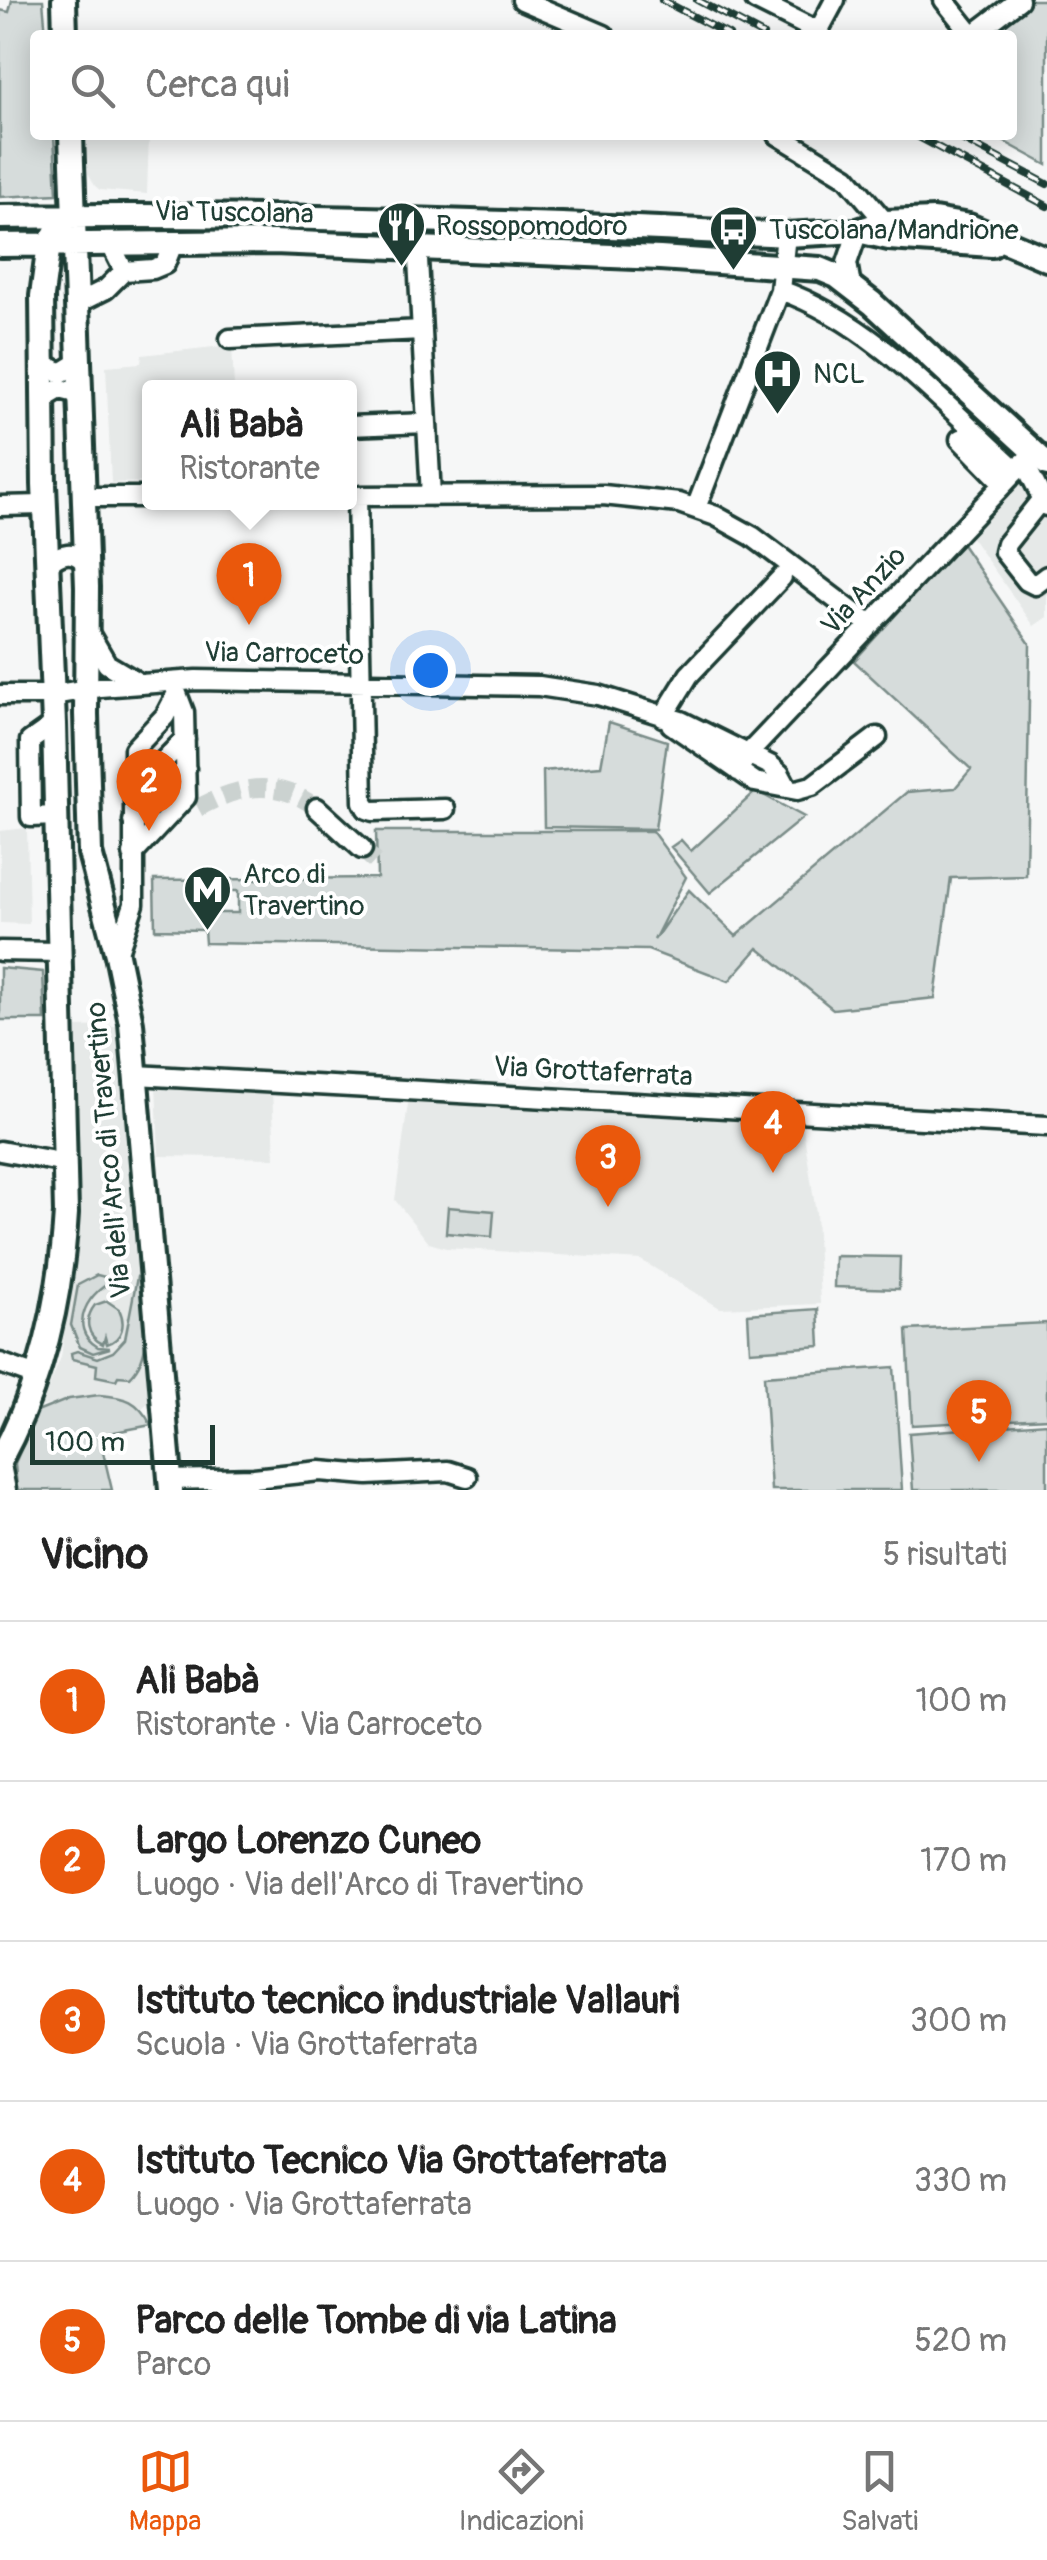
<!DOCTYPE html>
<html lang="it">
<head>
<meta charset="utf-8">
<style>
	:root { --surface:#fff; --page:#f2f2f2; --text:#222; --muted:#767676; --line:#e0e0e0; --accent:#ea580c }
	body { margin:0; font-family:Pangolin,sans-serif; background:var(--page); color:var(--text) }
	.scale { position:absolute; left:30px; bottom:25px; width:185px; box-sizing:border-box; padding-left:10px; border:5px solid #1f3d34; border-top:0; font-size:28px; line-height:35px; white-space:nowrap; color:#1f3d34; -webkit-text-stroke:8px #fff; paint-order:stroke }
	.you { position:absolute; left:430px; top:670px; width:35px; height:35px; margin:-25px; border:8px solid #fff; border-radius:50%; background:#1a73e8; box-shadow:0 0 0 15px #1a73e833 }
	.badge { display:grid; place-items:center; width:65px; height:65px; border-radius:50%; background:var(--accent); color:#fff; font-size:32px; font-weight:700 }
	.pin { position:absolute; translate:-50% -82px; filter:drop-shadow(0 2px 5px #0008) }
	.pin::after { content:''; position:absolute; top:52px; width:35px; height:30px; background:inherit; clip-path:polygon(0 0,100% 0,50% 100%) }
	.popup { position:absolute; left:142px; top:380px; width:215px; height:130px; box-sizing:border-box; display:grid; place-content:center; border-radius:10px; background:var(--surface); filter:drop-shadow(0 2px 8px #0005); font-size:32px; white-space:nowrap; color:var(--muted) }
	.popup b { font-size:38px; color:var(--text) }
	.popup::after { content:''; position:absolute; left:50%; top:100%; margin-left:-20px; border:20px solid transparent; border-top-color:var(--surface) }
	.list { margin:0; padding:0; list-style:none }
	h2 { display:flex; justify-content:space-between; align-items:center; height:130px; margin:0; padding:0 40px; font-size:42px }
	h2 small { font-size:32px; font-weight:400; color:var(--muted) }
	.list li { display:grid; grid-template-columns:65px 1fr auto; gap:30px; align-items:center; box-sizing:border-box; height:160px; padding:0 40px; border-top:2px solid var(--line) }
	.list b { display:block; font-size:38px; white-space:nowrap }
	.list p { margin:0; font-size:32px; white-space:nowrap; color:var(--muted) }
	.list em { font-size:32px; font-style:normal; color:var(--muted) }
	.icon { flex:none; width:55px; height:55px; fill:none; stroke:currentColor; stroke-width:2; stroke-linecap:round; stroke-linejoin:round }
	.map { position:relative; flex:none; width:1047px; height:1490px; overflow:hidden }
	.search { position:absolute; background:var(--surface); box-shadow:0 5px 25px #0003; left:30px; right:30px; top:30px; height:110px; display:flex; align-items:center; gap:25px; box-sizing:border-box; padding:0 35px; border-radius:10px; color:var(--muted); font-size:38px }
	.sheet { height:930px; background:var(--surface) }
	nav { display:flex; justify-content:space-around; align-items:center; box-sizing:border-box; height:140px; border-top:2px solid var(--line); background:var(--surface); font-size:28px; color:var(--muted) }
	nav a { display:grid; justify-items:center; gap:5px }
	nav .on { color:var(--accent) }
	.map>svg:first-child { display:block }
	.built { fill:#e6e9e8 }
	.green { fill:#d6dcdb; stroke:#7a8c88; stroke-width:2.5; fill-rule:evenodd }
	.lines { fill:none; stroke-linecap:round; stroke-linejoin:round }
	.minor-tunnel { stroke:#cbd2d0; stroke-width:18; stroke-dasharray:18 9; stroke-linecap:butt }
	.minor-casing { stroke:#1f3d34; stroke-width:25 }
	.major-casing { stroke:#1f3d34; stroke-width:30 }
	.minor { stroke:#fff; stroke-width:18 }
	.major { stroke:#fff; stroke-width:22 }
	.rail-casing { stroke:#1f3d34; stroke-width:8 }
	.rail { stroke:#fff; stroke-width:4; stroke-dasharray:11; stroke-linecap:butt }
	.labels { text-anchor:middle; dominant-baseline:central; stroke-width:8; stroke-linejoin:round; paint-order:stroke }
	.street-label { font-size:28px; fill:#1f3d34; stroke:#fff }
	.poi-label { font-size:28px; fill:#1f3d34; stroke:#fff; text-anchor:start }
</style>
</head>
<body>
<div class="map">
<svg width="1047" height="1490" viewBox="0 0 1047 1490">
	<rect width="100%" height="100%" fill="#f6f7f7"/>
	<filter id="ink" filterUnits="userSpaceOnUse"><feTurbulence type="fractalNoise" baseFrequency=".01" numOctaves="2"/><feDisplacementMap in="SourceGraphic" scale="20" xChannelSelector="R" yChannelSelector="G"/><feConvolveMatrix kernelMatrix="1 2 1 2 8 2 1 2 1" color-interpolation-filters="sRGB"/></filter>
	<g filter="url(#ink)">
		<path class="built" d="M86,135H149L147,194L100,190L95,186L88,173Z
			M232,345L234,387L149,388V482L111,483L106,366L141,363L142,355Z
			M1034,472L1047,482V617L1034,626L968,533L1023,476Z
			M27,828L29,924L0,923V831Z
			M117,1026L140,1257L149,1402L142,1408L123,1397L69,1399L41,1407L61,1357L79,1219L74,1027Z
			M156,1085L272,1090L275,1158L159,1156Z
			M409,1096L802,1121L816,1213L820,1304L720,1308L641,1260L446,1248L429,1243L395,1200Z"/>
		<path class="green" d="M12,0H43L46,35H35V135H54L57,194L0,197V10L9,12Z
			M1031,0H1047V165L992,135H1012V35H985Z
			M961,543L1030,644L1026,876L951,878L935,998L833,1009L758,948L729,981L648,950L205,943L204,930L155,929L154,880L377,878L376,831H652L686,877L654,940L689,890L736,936L907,792L955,788L971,769L854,661ZM199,891H238V913H199Z
			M609,722L667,741L655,829L544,827L543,771L601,766Z
			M756,791L804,817L710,893L671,847L681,840L691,851Z
			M0,968L43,972L45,1020H0Z
			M448,1207L494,1211L492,1237L446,1233Z
			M835,1256L900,1257L899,1289L834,1287Z
			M97,1275L117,1280C90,1288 65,1328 98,1347L110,1348L93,1353L80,1347L71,1325L78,1285Z
			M137,1277L139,1278C143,1311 156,1351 130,1377L118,1376L116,1380L96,1376L97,1365L72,1359L71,1353L77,1351L98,1358L113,1352L125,1339Z
			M107,1301L119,1309C126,1323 123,1339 107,1344L105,1337L103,1344C86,1336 84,1319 95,1305Z
			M818,1309L820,1346L750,1351L748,1314Z
			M1047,1323V1418L912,1425L907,1330Z
			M894,1367L902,1490H771L764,1376Z
			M99,1395C126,1397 138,1400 151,1425L99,1435L112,1490H17L15,1463L37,1412L69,1399Z
			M1047,1423V1490H913L909,1433Z"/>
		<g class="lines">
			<path class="minor-tunnel" d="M198,808C240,785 277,778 317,808
				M362,849L377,863"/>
			<defs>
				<path id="minor" d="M522,0L604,35
					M755,0L813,29L821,26L835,0
					M944,0L972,35
					M973,35L1019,0
					M778,135L847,177L885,222
					M419,220L417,241L431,496
					M110,243L124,271L153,269L165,264L174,241
					M851,286L847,263L858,231
					M780,290C874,323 944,405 1016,470
					M78,303L106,289L124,271
					M230,339L422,330
					M43,363L61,373L79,362
					M43,399L60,389L72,392L81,399
					M349,426L427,423
					M960,439L1003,483
					M1024,462L1046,506
					M349,496L603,495L679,503L716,516L752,536L870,625
					M357,496L363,802L367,809L373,811L445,809
					M84,497H149
					M1041,500L1006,544L1004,552L1027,581L1035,585L1047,576
					M0,506L44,505
					M696,508L780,290L786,235
					M47,566C59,552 76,548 86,565
					M89,633L107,664L139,683
					M0,695H52L100,687L196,680L539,686L598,695L681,721L770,765L780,774L787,787
					M663,717L689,675L782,577
					M54,724L30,741L31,817L56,816
					M671,724L755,782L797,790L812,786L877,737
					M738,771L748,754L1034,452
					M133,792L185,739
					M317,808L362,849
					M133,821L186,769
					M133,854L186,797L184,712L176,691
					M0,951L59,952
					M117,955L134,904V749L165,716L176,695
					M136,1075L1047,1126
					M0,1151L66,1163
					M0,1363L36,1376
					M0,1460L6,1490
					M169,1480L254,1478L320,1471L368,1475L448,1471L467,1477"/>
				<path id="major" d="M64,0L65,35
					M71,135L87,587L86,714L90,853L117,955L131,1023L171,1490
					M0,217C262,213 524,222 786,235L858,231L885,222L934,220L969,226L1047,259
					M858,231L889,238L992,245
					M0,245L274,242L660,258L820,269L837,276L872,303L1047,464
					M0,1460C41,1385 61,1298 66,1213L54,724L44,484L42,296L49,244L57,230L75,215"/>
			</defs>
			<use href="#minor" class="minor-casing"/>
			<use href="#major" class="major-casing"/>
			<use href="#minor" class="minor"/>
			<use href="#major" class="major"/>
			<defs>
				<path id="rail" d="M662,0L729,35
					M697,0L763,35
					M915,135L1047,206
					M954,135L1047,184"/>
			</defs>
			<use href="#rail" class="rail-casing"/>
			<use href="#rail" class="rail"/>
		</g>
	</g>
	<defs>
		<symbol id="restaurant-pin" viewBox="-11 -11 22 30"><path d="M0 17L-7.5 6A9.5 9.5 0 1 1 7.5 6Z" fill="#1f3d34" stroke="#fff"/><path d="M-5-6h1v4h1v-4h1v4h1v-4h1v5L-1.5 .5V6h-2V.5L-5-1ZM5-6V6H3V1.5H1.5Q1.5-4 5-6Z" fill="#fff"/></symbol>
		<symbol id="bus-pin" viewBox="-11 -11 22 30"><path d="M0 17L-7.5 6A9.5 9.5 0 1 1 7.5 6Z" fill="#1f3d34" stroke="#fff"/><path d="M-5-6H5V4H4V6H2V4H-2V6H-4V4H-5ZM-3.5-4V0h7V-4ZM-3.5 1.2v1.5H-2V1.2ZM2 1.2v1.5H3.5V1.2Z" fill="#fff"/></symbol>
		<symbol id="hospital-pin" viewBox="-11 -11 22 30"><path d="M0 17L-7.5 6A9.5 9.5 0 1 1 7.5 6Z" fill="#1f3d34" stroke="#fff"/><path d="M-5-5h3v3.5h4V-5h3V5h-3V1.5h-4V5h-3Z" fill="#fff"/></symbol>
		<symbol id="metro-pin" viewBox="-11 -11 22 30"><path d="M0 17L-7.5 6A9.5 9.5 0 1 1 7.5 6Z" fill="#1f3d34" stroke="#fff"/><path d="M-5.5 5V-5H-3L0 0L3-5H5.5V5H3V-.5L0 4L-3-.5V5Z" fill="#fff"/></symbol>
	</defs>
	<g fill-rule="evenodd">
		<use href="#restaurant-pin" x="374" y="198" width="55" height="75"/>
		<use href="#bus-pin" x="706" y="202" width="55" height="75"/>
		<use href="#hospital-pin" x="750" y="346" width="55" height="75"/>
		<use href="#metro-pin" x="180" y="862" width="55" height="75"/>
	</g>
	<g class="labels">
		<g class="street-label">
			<text transform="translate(234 213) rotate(1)">Via Tuscolana</text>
			<text transform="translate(864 591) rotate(-47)">Via Anzio</text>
			<text transform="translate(284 654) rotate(1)">Via Carroceto</text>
			<text transform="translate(593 1072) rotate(3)">Via Grottaferrata</text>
			<text transform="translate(109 1150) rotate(-95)">Via dell'Arco di Travertino</text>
		</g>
		<g class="poi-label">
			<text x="436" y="226">Rossopomodoro</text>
			<text x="769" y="230">Tuscolana/Mandrione</text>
			<text x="813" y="374">NCL</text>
			<text x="243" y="874">Arco di<tspan x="243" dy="32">Travertino</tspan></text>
		</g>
	</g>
</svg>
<div class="scale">100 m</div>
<div class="you"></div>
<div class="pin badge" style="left:249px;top:625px">1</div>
<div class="popup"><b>Ali Babà</b>Ristorante</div>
<div class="pin badge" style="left:149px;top:831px">2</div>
<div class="pin badge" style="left:608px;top:1207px">3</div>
<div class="pin badge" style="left:773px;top:1173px">4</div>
<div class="pin badge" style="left:979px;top:1462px">5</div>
<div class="search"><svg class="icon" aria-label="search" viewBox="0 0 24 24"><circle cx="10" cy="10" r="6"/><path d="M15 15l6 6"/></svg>Cerca qui</div>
</div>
<section class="sheet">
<h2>Vicino<small>5 risultati</small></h2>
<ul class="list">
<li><span class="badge">1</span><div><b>Ali Babà</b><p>Ristorante · Via Carroceto</p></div><em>100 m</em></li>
<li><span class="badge">2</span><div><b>Largo Lorenzo Cuneo</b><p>Luogo · Via dell'Arco di Travertino</p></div><em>170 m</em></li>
<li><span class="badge">3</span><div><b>Istituto tecnico industriale Vallauri</b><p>Scuola · Via Grottaferrata</p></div><em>300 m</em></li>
<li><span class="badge">4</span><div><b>Istituto Tecnico Via Grottaferrata</b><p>Luogo · Via Grottaferrata</p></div><em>330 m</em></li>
<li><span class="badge">5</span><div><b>Parco delle Tombe di via Latina</b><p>Parco</p></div><em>520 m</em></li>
</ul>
</section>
<nav>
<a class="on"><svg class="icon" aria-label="map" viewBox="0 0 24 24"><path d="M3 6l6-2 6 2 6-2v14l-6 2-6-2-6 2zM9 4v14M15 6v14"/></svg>Mappa</a>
<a><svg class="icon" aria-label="directions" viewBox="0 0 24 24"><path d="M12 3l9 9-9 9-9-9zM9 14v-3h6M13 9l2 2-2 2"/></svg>Indicazioni</a>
<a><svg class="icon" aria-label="saved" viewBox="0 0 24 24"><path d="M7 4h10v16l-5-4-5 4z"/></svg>Salvati</a>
</nav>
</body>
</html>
